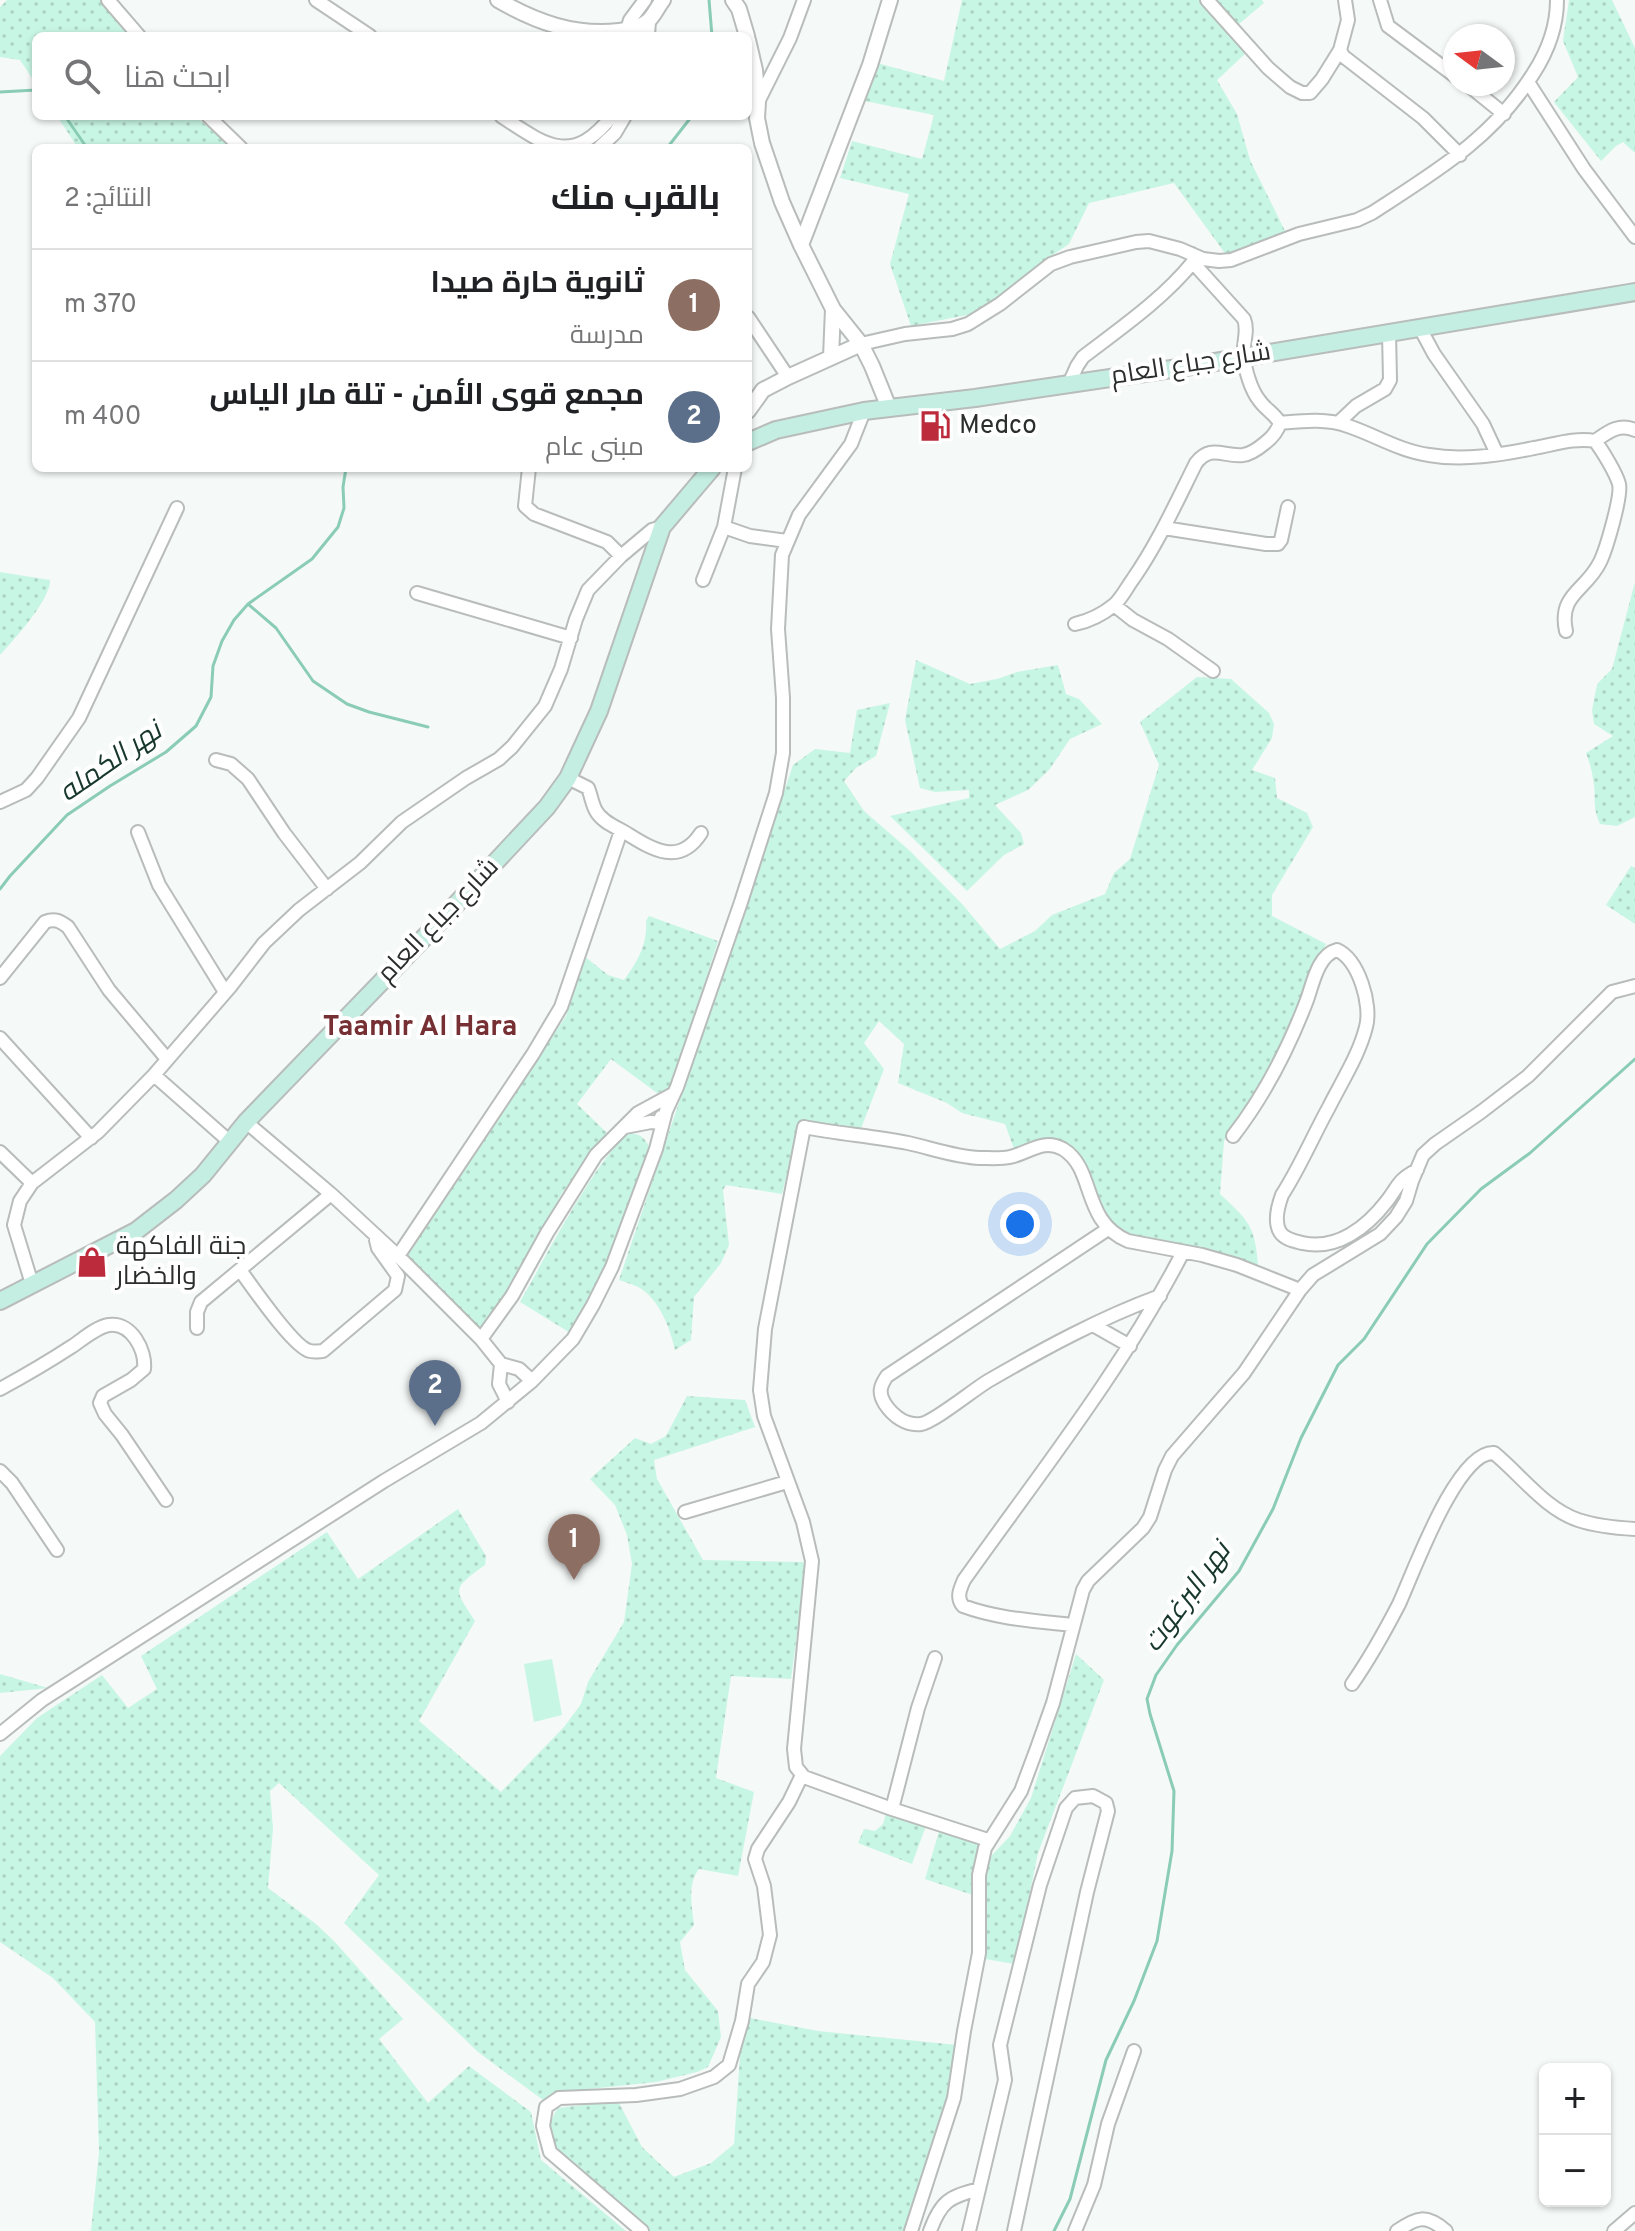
<!DOCTYPE html>
<html lang="ar">
<head>
<meta charset="utf-8">
<style>
	:root { --surface:#fff; --page:#f6f6f6; --text:#202124; --muted:#757577; --line:#e0e0e0; --accent:#111827 }
	body { margin:0; font-family:Overpass,Cairo,sans-serif; background:var(--page); color:var(--text); direction:rtl }
	.controls { position:absolute; right:24px; bottom:24px; display:grid; overflow:hidden; border-radius:12px; box-shadow:0 2px 6px #0004 }
	.controls button { width:72px; height:72px; display:grid; place-items:center; padding:0; border:0; border-bottom:2px solid var(--line); background:var(--surface); color:var(--text); font:40px sans-serif }
	.compass { position:absolute; left:1443px; top:24px; width:72px; height:72px; border-radius:50%; background:var(--surface); box-shadow:0 2px 6px #0004; rotate:285deg }
	.you { position:absolute; left:1020px; top:1224px; width:28px; height:28px; margin:-20px; border:6px solid #fff; border-radius:50%; background:#1a73e8; box-shadow:0 0 0 12px #1a73e833 }
	.badge { display:grid; place-items:center; width:52px; height:52px; border-radius:50%; background:var(--accent); color:#fff; font-size:26px; font-weight:700 }
	.pin { position:absolute; translate:-50% -66px; filter:drop-shadow(0 2px 4px #0008) }
	.pin::after { content:''; position:absolute; top:42px; width:28px; height:24px; background:inherit; clip-path:polygon(0 0,100% 0,50% 100%) }
	.list { margin:0; padding:0; list-style:none }
	h2 { display:flex; justify-content:space-between; align-items:center; height:104px; margin:0; padding:0 32px; font-size:34px }
	h2 small { font-size:26px; font-weight:400; color:var(--muted) }
	.list li { display:grid; grid-template-columns:52px 1fr auto; gap:24px; align-items:center; box-sizing:border-box; height:112px; padding:0 32px; border-top:2px solid var(--line) }
	.list b { display:block; font-size:30px; white-space:nowrap }
	.list p { margin:0; font-size:26px; white-space:nowrap; color:var(--muted) }
	.list em { font-size:26px; font-style:normal; color:var(--muted) }
	.icon { flex:none; width:44px; height:44px; fill:none; stroke:currentColor; stroke-width:2; stroke-linecap:round; stroke-linejoin:round }
	.map { position:relative; flex:none; width:1635px; height:2231px; overflow:hidden; direction:ltr }
	.search { position:absolute; background:var(--surface); box-shadow:0 2px 6px #0004; left:32px; top:32px; width:720px; height:88px; display:flex; align-items:center; gap:20px; box-sizing:border-box; padding:0 28px; border-radius:12px; color:var(--muted); font-size:30px }
	.panel { position:absolute; background:var(--surface); box-shadow:0 2px 6px #0004; left:32px; top:144px; width:720px; height:328px; border-radius:12px; direction:rtl }
	.map>svg:first-child { display:block }
	.grass { fill:url(#grass-dots) }
	.pitch { fill:#c8f6e5 }
	.lines { fill:none; stroke-linecap:round; stroke-linejoin:round }
	.stream { stroke:#8accb5; stroke-width:3 }
	.minor-casing { stroke:#b8bcba; stroke-width:16 }
	.tertiary-casing { stroke:#b8bcba; stroke-width:18 }
	.secondary-casing { stroke:#b8bcba; stroke-width:20 }
	.minor { stroke:#fff; stroke-width:12 }
	.tertiary { stroke:#fff; stroke-width:14 }
	.secondary { stroke:#c4eee2; stroke-width:16 }
	.labels { text-anchor:middle; dominant-baseline:central; stroke-width:8; stroke-linejoin:round; paint-order:stroke }
	.street-label { font-size:26px; fill:#2c2e2d; stroke:#fff }
	.poi-label { font-size:26px; fill:#2c2e2d; stroke:#fff; text-anchor:start }
	.water-label { font-size:28px; font-style:italic; fill:#17372d; stroke:#fff }
	.neighbourhood-label { font-size:28px; font-weight:bold; fill:#762f32; stroke:#fff }
</style>
</head>
<body>
<div class="map">
<svg width="1635" height="2231" viewBox="0 0 1635 2231">
	<defs>
		<pattern id="grass-dots" width="8" height="8" patternUnits="userSpaceOnUse" patternTransform="scale(2)"><rect width="8" height="8" fill="#c8f6e5"/><path d="M2 2h.1M6 6h.1" fill="none" stroke="#acd3c5" stroke-width="1.8" stroke-linecap="round"/></pattern>
	</defs>
	<rect width="100%" height="100%" fill="#f5f9f8"/>
	<path class="grass" d="M7,0H103L131,36H36V84L20,60L0,57V7Z
		M962,0H1262L1264,3L1227,34L1246,53L1217,80L1237,114L1250,160L1285,231L1227,256L1174,183L1089,203L1069,244L1045,260L977,313L911,326L890,264L909,194L840,178L852,141L922,159L934,115L865,101L877,63L944,81Z
		M1569,0H1612L1635,48V153L1623,142L1616,146L1601,161L1554,102L1578,77L1563,41Z
		M57,116H195L232,148H78Z
		M0,572L50,580C51,599 14,640 0,655Z
		M1635,582V817L1617,826L1600,824C1591,804 1597,797 1593,779C1592,770 1589,761 1586,753L1613,736L1594,724L1592,710L1596,689L1598,683L1612,669Z
		M916,660L970,684L997,679L1017,672L1058,665L1066,694L1079,699L1102,724L1070,739L1049,770L1028,790L995,805L1021,833L1024,844L1004,855L967,891L890,816L969,798V790L935,792L920,788L905,720Z
		M1197,677L1231,679L1269,713L1274,724L1272,738L1252,770L1275,778L1277,798L1307,813L1313,827L1272,895V916L1326,944L1295,1018L1268,1072L1224,1141L1220,1194C1249,1221 1255,1226 1258,1265L1155,1238L1127,1234L1114,1227L1097,1202L1081,1158L1053,1140L1039,1139L1014,1149L1005,1124L962,1113L947,1103L898,1083L904,1044L879,1021L864,1043L884,1069L860,1131L801,1120L782,1194L726,1185L723,1190L729,1245L721,1263L694,1297L691,1340L675,1350C670,1328 659,1298 638,1287C632,1284 625,1282 619,1280L793,765L815,749L850,753L857,710L890,703L876,756L856,768L844,781L864,811L910,851L963,905L1000,949L1035,931L1052,915L1105,894L1114,873L1130,859L1159,765L1140,722Z
		M1631,866L1635,868V924L1606,905Z
		M649,916L718,941L672,1087L657,1093L611,1059L577,1104L607,1133L562,1193L506,1297L485,1325L479,1327L405,1255L566,1016L584,956L608,975L624,980C637,962 648,944 646,921Z
		M631,1133C643,1135 646,1140 651,1150L605,1274L572,1334L520,1302C538,1271 604,1144 631,1133Z
		M687,1396L745,1400L755,1427L654,1460L657,1479L703,1560L803,1562L806,1567L791,1679L731,1676L716,1778L754,1792L738,1876L699,1869C687,1884 692,1907 694,1925L680,1942L685,1970L718,2011L721,2037L708,2067L697,2072L656,2082L561,2092L543,2100L478,2052L344,1923L379,1875L279,1783L270,1791L273,1829L268,1888L316,1924L335,1942L403,2019L379,2039L428,2103L469,2066L531,2112L541,2160L626,2231H91L99,2152L95,2022L53,1978L0,1942V1756L37,1718L102,1675L128,1708L157,1689L141,1656L327,1532L358,1579L458,1509L486,1556L485,1565C452,1589 453,1588 475,1621L419,1721L501,1792L564,1727L581,1704L588,1682L624,1622L632,1564L627,1535L615,1505L590,1479L635,1438L651,1444L666,1436Z
		M1076,1654L1104,1680L1038,1853L1015,1964L985,1959L983,1902L988,1865L992,1855L1010,1836L1031,1798Z
		M0,1674L48,1688L0,1693Z
		M887,1810L927,1823L912,1864L858,1843L864,1829L875,1831L883,1824Z
		M940,1828L980,1842C975,1859 976,1877 973,1895L925,1879Z
		M750,2018L818,2031L957,2045L944,2115L906,2231H648C636,2219 624,2206 612,2195C595,2179 559,2159 551,2138C548,2127 552,2117 558,2108L618,2101L642,2147L674,2177L711,2163L734,2144L740,2055Z"/>
	<path class="pitch" d="M552,1659L562,1715L534,1722L524,1664Z"/>
	<g class="lines">
		<path class="stream" d="M709,0L712,36
			M0,92L36,90
			M65,116L87,148
			M667,148L692,116
			M248,604L276,628L313,681L347,704L369,712L428,727
			M0,889L10,876L67,815L110,786L166,752L196,726L211,697L213,666L222,641L234,620L248,604L312,559L338,527L344,508L343,487L346,468
			M1054,2231L1070,2199L1106,2060L1134,2001L1157,1941L1172,1851L1174,1791L1150,1714L1147,1699L1156,1675L1177,1645L1239,1571L1273,1509L1301,1438L1338,1365L1364,1339L1427,1244L1481,1189L1530,1153L1635,1059"/>
		<defs>
			<path id="minor" d="M108,0L139,36
				M316,0L370,36
				M1207,0L1268,68L1290,87L1302,93H1310L1322,79L1340,50
				M1345,0L1348,20L1340,50L1343,56L1423,118L1460,155
				M1380,0L1388,26L1455,76
				M627,30L630,20L645,0
				M648,36L649,20
				M1528,82L1584,169L1635,237
				M1467,84L1504,114
				M758,102L790,38L804,0
				M208,116L241,148
				M501,116C545,145 572,167 612,116
				M599,148L615,133L625,116
				M748,317L788,377
				M1420,328L1434,354L1483,424L1497,454
				M861,344L905,334L952,329L968,324L1000,304L1051,264L1070,257L1136,242L1149,241L1180,249L1203,259L1219,261L1231,260L1299,234L1357,220L1372,213C1435,172 1492,139 1533,74C1548,51 1557,28 1557,0
				M1069,384L1077,366L1083,357C1121,328 1163,299 1193,262
				M1280,423C1302,421 1326,418 1348,426C1375,435 1400,451 1429,455C1463,461 1500,455 1534,448C1552,445 1576,437 1595,441C1602,450 1616,473 1619,484C1622,496 1606,550 1600,562C1586,591 1558,594 1566,631
				M1338,423L1356,406L1385,389L1390,380L1389,333
				M1595,441C1608,432 1619,423 1635,430
				M529,468L525,506L534,514L607,542L621,556
				M735,468L724,527L750,536L787,541
				M1164,528L1266,544H1278L1281,540L1288,507
				M703,580L724,527
				M417,593L571,638
				M1114,605L1133,620L1168,639L1213,671
				M1075,624C1089,621 1103,614 1114,605C1122,598 1127,587 1133,579C1158,543 1176,503 1196,463C1211,444 1223,457 1243,455C1251,454 1259,448 1265,443C1273,437 1277,432 1280,423C1274,413 1265,409 1259,400C1251,390 1245,370 1244,357C1242,344 1249,332 1244,319L1196,266L1192,254
				M216,760L231,764L248,779L284,833L327,889
				M568,778L588,788C591,795 592,804 596,811C602,822 616,827 626,833C652,849 679,867 701,833
				M0,802L26,790L37,778L79,718L177,508
				M138,832L159,885L225,992
				M0,978L45,922C55,918 60,921 68,927L109,990L167,1059
				M0,1038L91,1138
				M154,1075L230,1142
				M246,1122L331,1194L398,1256L481,1339L501,1364L519,1369L532,1381
				M625,1127L651,1122L662,1123L661,1117
				M1233,1136C1264,1096 1289,1047 1307,1000C1313,983 1318,955 1337,950C1359,960 1372,1005 1366,1027C1359,1055 1342,1081 1329,1107C1313,1136 1300,1167 1282,1195C1278,1206 1274,1222 1280,1232C1284,1239 1294,1241 1302,1243C1337,1251 1367,1227 1387,1201C1399,1185 1398,1180 1417,1170
				M0,1152L32,1183
				M1108,1229L887,1376C880,1386 878,1393 885,1404C893,1416 906,1426 921,1424C934,1422 973,1390 988,1381C1043,1349 1100,1318 1160,1296
				M398,1256L533,1054L561,1007L621,831
				M240,1270C251,1285 294,1348 310,1351C313,1352 321,1351 323,1351L395,1290L398,1276L378,1248L376,1240
				M32,1284L14,1225L20,1201L32,1183L98,1132L154,1075L230,987L264,943L299,910L360,863L402,822L466,778L499,759L512,747L545,706L561,669L576,619L588,590L621,556L652,530L662,527
				M1093,1325L1130,1346
				M197,1328V1312L201,1302L331,1194
				M481,1339L512,1296L547,1233L596,1155L638,1113L673,1094
				M501,1364L499,1384L508,1402
				M0,1389C24,1376 48,1362 71,1347C82,1340 96,1327 109,1325C132,1322 146,1351 144,1369L131,1380L103,1396L100,1403L105,1414L122,1435L166,1500
				M0,1471L12,1483L57,1550
				M685,1512L787,1482
				M1073,1625C1036,1621 998,1619 963,1606C956,1598 960,1589 964,1580C1040,1473 1122,1370 1183,1252
				M1352,1684C1370,1658 1385,1631 1399,1604C1413,1574 1457,1450 1494,1453C1521,1475 1544,1508 1578,1520C1596,1526 1616,1528 1635,1529
				M0,1734L42,1700L384,1481L481,1423L532,1381L573,1339L593,1305L612,1267L656,1149L666,1111L677,1087L741,902L776,793L783,753V698L778,629L782,555L799,515L851,444L864,411
				M892,1809L918,1708L935,1658
				M988,1840L892,1809L804,1777L796,1767L794,1749L812,1561L803,1522L764,1416L760,1390L765,1329L804,1127C839,1134 873,1136 908,1143C931,1148 955,1157 980,1158C989,1158 1001,1159 1010,1157C1029,1153 1043,1138 1063,1149C1096,1169 1081,1221 1128,1241L1202,1255L1237,1265L1300,1290
				M642,2231L550,2152L543,2126L546,2107L559,2098L636,2095L680,2089L714,2077L729,2065L742,2021L748,1984L763,1962L770,1935L764,1886L755,1859L758,1849L789,1802L802,1775
				M911,2231L954,2098L964,2031L979,1953V1875L985,1848L1021,1791L1037,1748L1053,1703L1083,1590L1088,1581L1143,1528L1150,1517L1165,1470L1172,1456L1244,1373L1300,1290L1313,1275L1380,1234L1396,1217L1406,1201L1412,1181L1423,1155L1435,1144L1481,1112L1528,1076L1612,992L1635,986
				M930,2231C941,2201 949,2197 979,2189
				M969,2231L1005,2080L1000,2045L1040,1885L1066,1808L1075,1798L1093,1796L1106,1803L1108,1811L1087,1892L1014,2231
				M1075,2231L1094,2185L1108,2124L1134,2051
				M1397,2231C1417,2217 1426,2214 1446,2231
				M1614,2231L1635,2213"/>
			<path id="tertiary" d="M498,0C536,22 574,36 619,31C628,30 641,27 648,21C654,16 658,6 663,0
				M733,0L739,9L747,36
				M748,40L755,70L758,102L757,118L762,143L782,202L801,245L833,309L861,344L872,366L889,408
				M801,245L870,65L890,0
				M831,357L833,309
				M748,411L763,390L788,377L861,344"/>
			<path id="secondary" d="M748,442L776,430L864,411L975,398L1185,367L1635,292
				M0,1301L136,1231L176,1200L203,1175L246,1122L446,915L547,807L568,778L599,711L662,527L712,468"/>
		</defs>
		<use href="#minor" class="minor-casing"/>
		<use href="#tertiary" class="tertiary-casing"/>
		<use href="#secondary" class="secondary-casing"/>
		<use href="#minor" class="minor"/>
		<use href="#tertiary" class="tertiary"/>
		<use href="#secondary" class="secondary"/>
	</g>
	<defs>
		<symbol id="fuel-bare" viewBox="-9 -9 18 18"><path d="M-5.5-6h7V0h2V4h1.3V-2.5L3-4.5l.8-.8L6-3V5H2.5V1h-1V6h-7ZM-4.2-4.7v3.2H.2V-4.7Z" fill="#bb2b3b" stroke="#fff" stroke-width="2.5" paint-order="stroke"/></symbol>
		<symbol id="shop-bare" viewBox="-9 -9 18 18"><path d="M-5-2.5h2.3a2.7 3.5 0 0 1 5.4 0H5L5.5 6h-11ZM-1.5-2.5h3a1.5 2.3 0 0 0-3 0Z" fill="#bb2b3b" stroke="#fff" stroke-width="2.5" paint-order="stroke"/></symbol>
	</defs>
	<g fill-rule="evenodd">
		<use href="#fuel-bare" x="913" y="404" width="44" height="44"/>
		<use href="#shop-bare" x="70" y="1240" width="44" height="44"/>
	</g>
	<g class="labels">
		<g class="street-label">
			<text transform="translate(1191 365) rotate(-9)">شارع جباع العام</text>
			<text transform="translate(439 921) rotate(-46)">شارع جباع العام</text>
		</g>
		<g class="poi-label">
			<text x="959" y="426">Medco</text>
			<text x="116" y="1247">جنة الفاكهة<tspan x="116" dy="30">والخضار</tspan></text>
		</g>
		<g class="water-label">
			<text transform="translate(111 763) rotate(-35)">نهر الكمله</text>
			<text transform="translate(1188 1598) rotate(-54)">نهر البرغوت</text>
		</g>
		<g class="neighbourhood-label">
			<text x="420" y="1028">Taamir Al Hara</text>
		</g>
	</g>
</svg>
<div class="controls">
<button>+</button>
<button>−</button>
</div>
<svg class="compass" viewBox="-18 -18 36 36"><path d="M0-13l5 13h-10z" fill="#e53935"/><path d="M0 13l5-13h-10z" fill="#757577"/></svg>
<div class="you"></div>
<div class="pin badge" style="left:574px;top:1580px;background:#8d6e63">1</div>
<div class="pin badge" style="left:435px;top:1426px;background:#5c6f8a">2</div>
<div class="search"><svg class="icon" aria-label="search" viewBox="0 0 24 24"><circle cx="10" cy="10" r="6"/><path d="M15 15l6 6"/></svg>ابحث هنا</div>
<section class="panel">
<h2>بالقرب منك<small>النتائج: 2</small></h2>
<ul class="list">
<li><span class="badge" style="background:#8d6e63">1</span><div><b>ثانوية حارة صيدا</b><p>مدرسة</p></div><em>370 m</em></li>
<li><span class="badge" style="background:#5c6f8a">2</span><div><b>مجمع قوى الأمن - تلة مار الياس</b><p>مبنى عام</p></div><em>400 m</em></li>
</ul>
</section>
</div>
</body>
</html>
